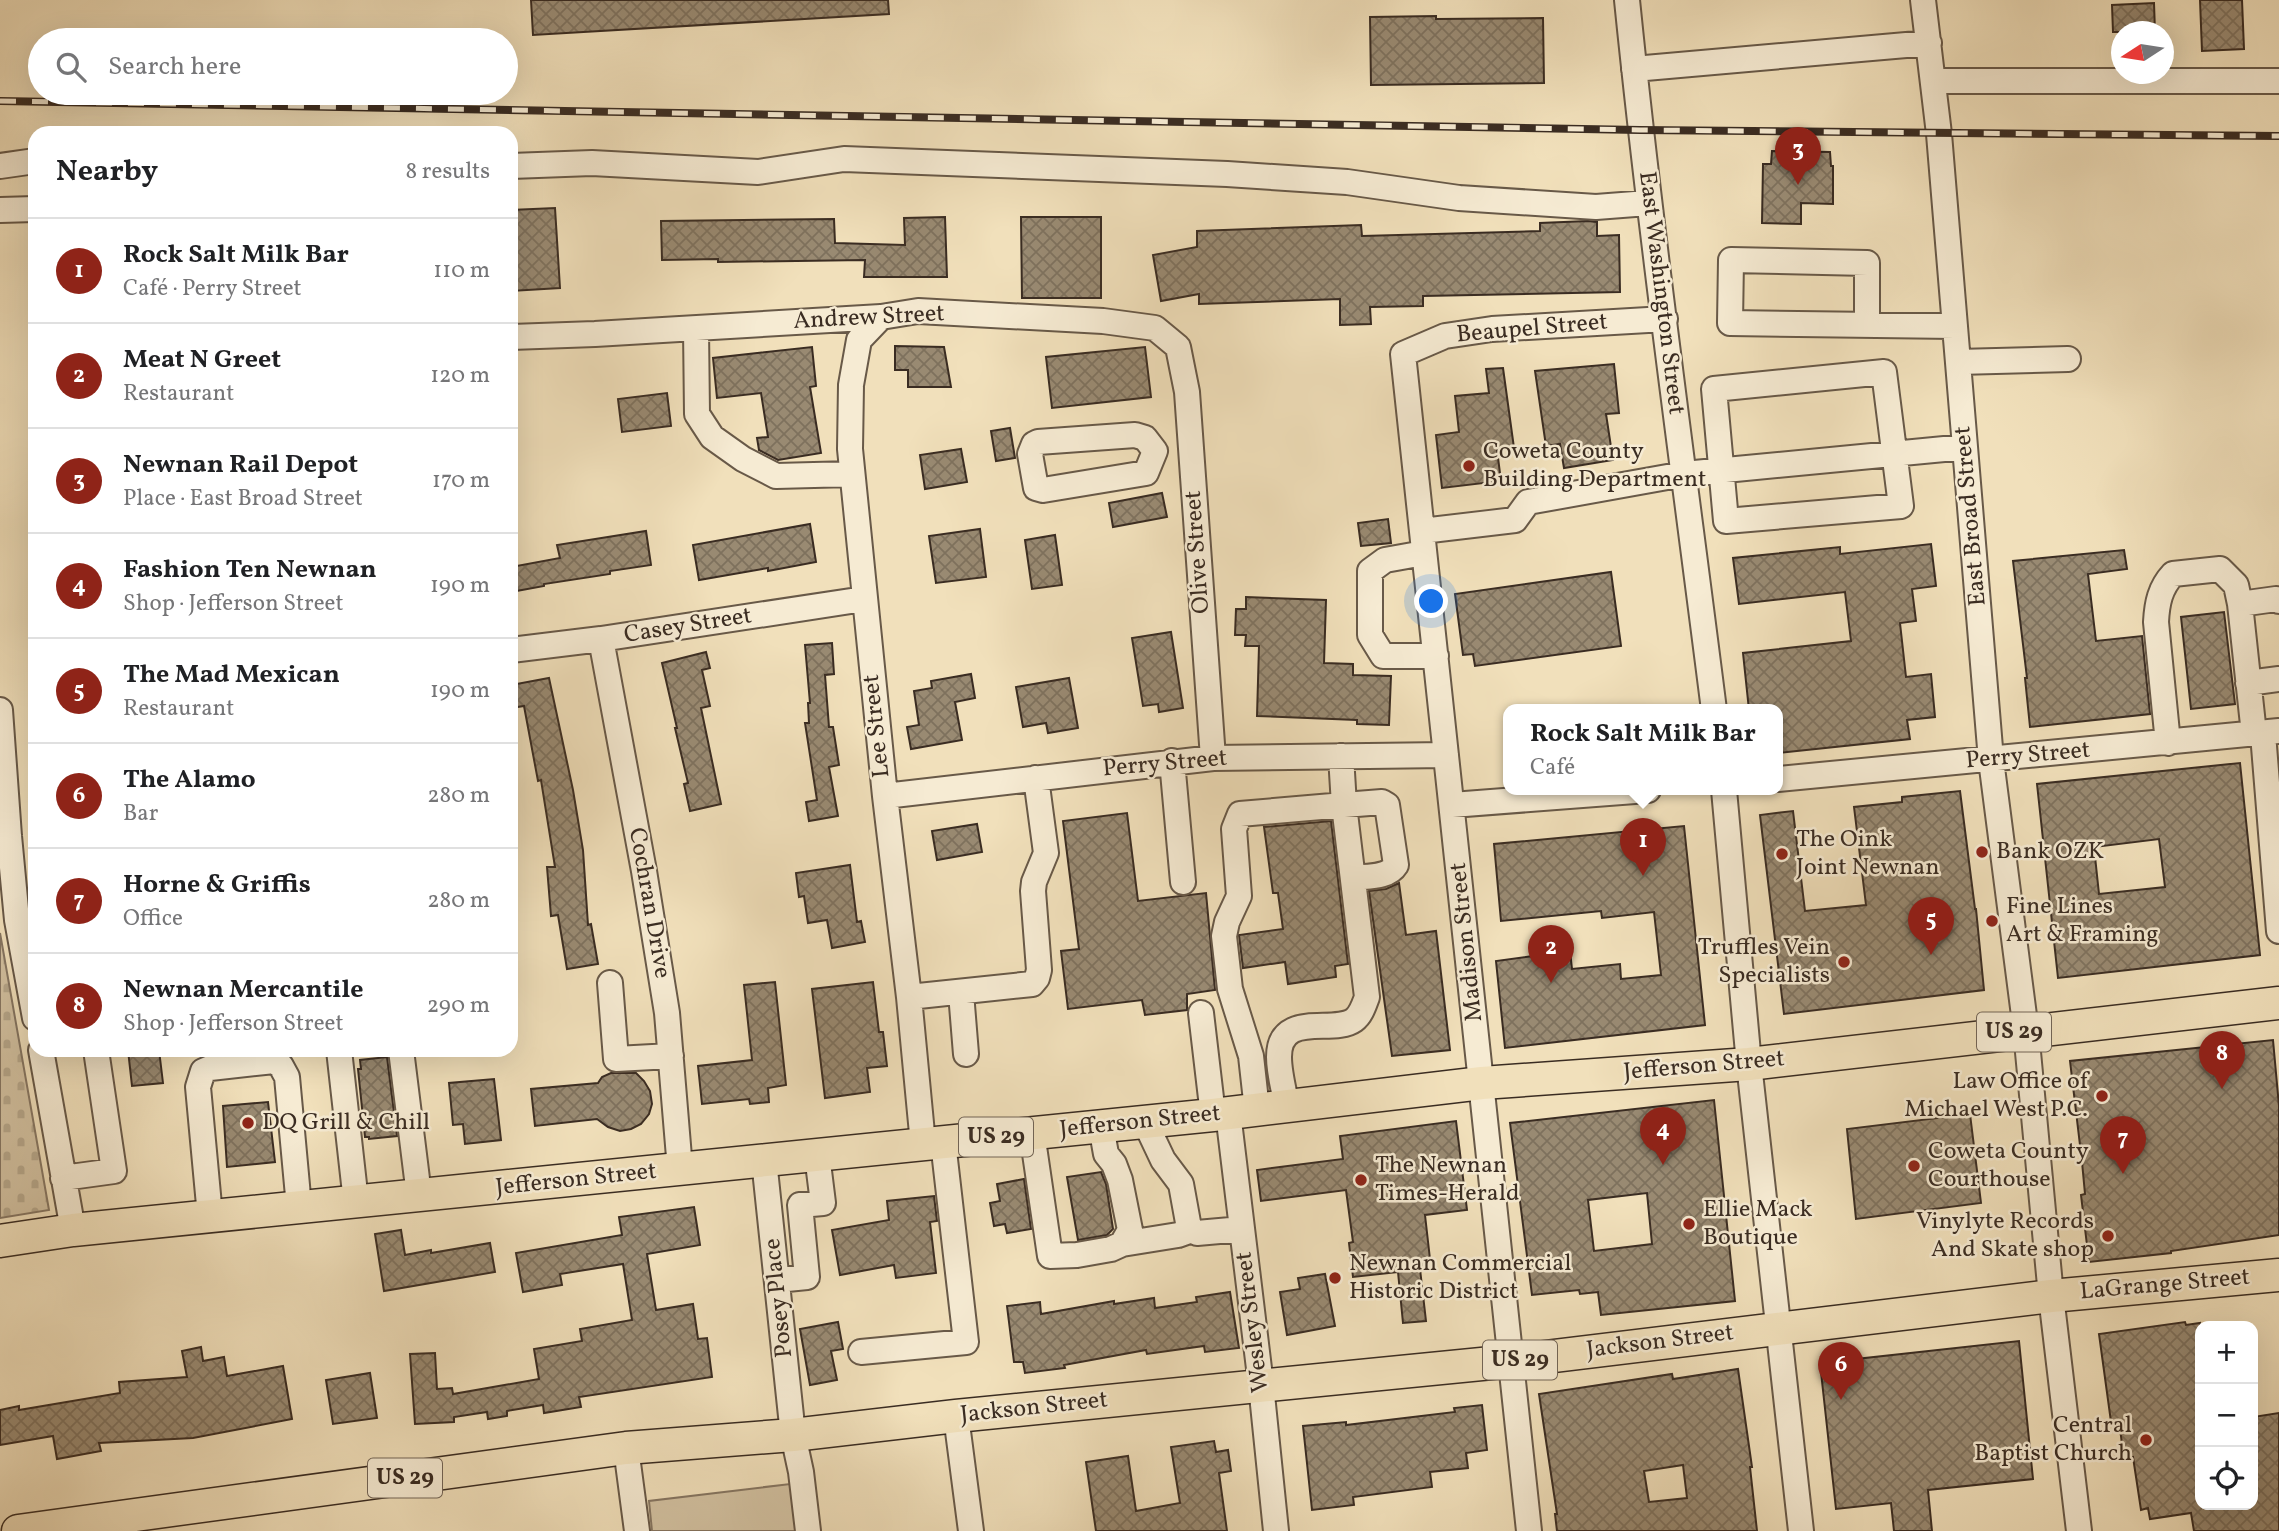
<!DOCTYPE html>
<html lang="en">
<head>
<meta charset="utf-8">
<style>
	:root { --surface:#fff; --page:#f6f6f6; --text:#202124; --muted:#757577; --line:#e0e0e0; --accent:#8f2418 }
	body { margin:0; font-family:Vollkorn,serif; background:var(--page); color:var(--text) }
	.controls { position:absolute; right:21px; bottom:21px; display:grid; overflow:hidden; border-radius:14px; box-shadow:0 7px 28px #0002 }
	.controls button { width:63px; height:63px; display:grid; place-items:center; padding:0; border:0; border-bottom:2px solid var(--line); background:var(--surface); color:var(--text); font:35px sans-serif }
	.compass { position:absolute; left:2111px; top:21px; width:63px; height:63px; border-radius:50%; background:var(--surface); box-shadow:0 7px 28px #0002; rotate:258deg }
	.you { position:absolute; left:1432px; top:602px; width:24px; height:24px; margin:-18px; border:5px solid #fff; border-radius:50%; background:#1a73e8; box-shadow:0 0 0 10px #1a73e833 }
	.badge { display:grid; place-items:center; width:46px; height:46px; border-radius:50%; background:var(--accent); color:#fff; font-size:23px; font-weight:700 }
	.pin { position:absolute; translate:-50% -58px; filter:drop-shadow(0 2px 4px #0008) }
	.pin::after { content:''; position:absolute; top:37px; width:24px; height:21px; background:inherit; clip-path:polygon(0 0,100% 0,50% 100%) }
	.popup { position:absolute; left:1503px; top:704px; width:280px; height:91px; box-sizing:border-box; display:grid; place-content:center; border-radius:14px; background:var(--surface); filter:drop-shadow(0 2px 5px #0005); font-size:23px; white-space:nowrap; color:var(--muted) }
	.popup b { font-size:26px; color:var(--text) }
	.popup::after { content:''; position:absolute; left:50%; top:100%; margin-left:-14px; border:14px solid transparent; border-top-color:var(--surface) }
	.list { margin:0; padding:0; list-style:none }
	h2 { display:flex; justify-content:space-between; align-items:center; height:91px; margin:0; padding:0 28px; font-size:30px }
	h2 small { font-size:23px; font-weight:400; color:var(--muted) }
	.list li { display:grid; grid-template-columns:46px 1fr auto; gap:21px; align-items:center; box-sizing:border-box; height:105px; padding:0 28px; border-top:2px solid var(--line) }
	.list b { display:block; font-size:26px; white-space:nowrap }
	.list p { margin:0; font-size:23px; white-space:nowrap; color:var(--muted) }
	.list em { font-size:23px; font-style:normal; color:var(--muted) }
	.icon { flex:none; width:38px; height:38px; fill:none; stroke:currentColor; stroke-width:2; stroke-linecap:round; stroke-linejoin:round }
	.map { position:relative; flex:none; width:2279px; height:1531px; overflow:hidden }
	.search { position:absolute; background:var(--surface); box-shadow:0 7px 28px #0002; left:28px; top:28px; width:490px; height:77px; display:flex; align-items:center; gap:18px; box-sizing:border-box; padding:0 24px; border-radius:38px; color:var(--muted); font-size:26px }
	.panel { position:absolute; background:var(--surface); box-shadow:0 7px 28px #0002; left:28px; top:126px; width:490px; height:931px; border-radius:21px }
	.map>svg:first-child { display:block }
	.green { fill:#d2c1a1; stroke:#867662; stroke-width:2 }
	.cemetery { fill:url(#cemetery-stones); stroke:#867662; stroke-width:2 }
	.building { fill:url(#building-cross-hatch); stroke:#3a2c22; stroke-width:2; fill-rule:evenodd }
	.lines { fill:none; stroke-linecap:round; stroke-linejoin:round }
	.minor-casing { stroke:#685948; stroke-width:28 }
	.major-casing { stroke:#3a2c22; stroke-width:35 }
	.minor { stroke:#f6ebd3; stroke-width:24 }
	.major { stroke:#f1e0bb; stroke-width:32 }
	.rail-casing { stroke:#3a2c22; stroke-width:8 }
	.rail { stroke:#f6ebd3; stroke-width:5; stroke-dasharray:16; stroke-linecap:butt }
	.poi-dot { fill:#8f2418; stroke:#f6ebd3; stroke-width:2.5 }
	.labels { text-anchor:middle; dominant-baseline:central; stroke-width:5; stroke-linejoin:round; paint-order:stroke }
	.shield { fill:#f6ebd3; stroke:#726557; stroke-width:2 }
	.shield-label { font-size:23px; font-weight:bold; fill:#3a2c22 }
	.street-label { font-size:24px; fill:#3a2c22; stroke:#f6ebd3 }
	.poi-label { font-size:24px; fill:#3a2c22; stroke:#f6ebd3; text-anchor:start }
</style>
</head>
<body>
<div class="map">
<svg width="2279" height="1531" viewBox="0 0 2279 1531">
	<defs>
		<pattern id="cemetery-stones" width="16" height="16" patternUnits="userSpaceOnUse" patternTransform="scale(1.75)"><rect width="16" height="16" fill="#d2c1a1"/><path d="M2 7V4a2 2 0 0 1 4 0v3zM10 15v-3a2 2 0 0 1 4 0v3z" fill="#b5a68a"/></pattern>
		<pattern id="building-cross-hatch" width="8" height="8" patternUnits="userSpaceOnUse" patternTransform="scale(1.75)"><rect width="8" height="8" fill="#998a72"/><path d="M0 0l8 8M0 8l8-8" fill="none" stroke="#7e715d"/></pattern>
	</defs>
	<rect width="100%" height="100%" fill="#f1e0bb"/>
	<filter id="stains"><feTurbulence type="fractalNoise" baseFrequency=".00286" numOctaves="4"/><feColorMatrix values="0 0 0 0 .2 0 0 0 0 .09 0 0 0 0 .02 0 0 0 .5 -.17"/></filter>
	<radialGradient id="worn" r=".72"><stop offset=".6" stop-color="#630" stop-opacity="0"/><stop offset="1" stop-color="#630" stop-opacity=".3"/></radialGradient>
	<path class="green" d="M790,1484L796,1531H652L649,1501Z"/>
	<path class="cemetery" d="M0,933L49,1210L0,1218Z"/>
	<path class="building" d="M531,0H888L889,14L533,35Z
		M2200,0H2242L2244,49L2202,51Z
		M2154,3L2155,32H2113L2112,5Z
		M1436,16V19L1543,18L1544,83L1371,85L1370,17Z
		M1772,151L1830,152L1831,166H1833V204L1801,203V224L1762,223L1763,164H1771Z
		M555,208L560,288L511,291V210Z
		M945,217L947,277H864L865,260L718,262V259L662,260L661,221L834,219L835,243L905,245L904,218Z
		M1021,217H1101V298H1022Z
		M1588,221L1597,222V236L1619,235L1620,292L1423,296V306L1370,307L1371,324L1340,325V299L1199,304V294L1161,301L1153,255L1197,247V231L1361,225L1362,236L1540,231V223Z
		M895,346L944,347L951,387H908V370H895Z
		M812,347L816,386L810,387L821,453L778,460L759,450L757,438L768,437L761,393L717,398L713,358Z
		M1145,347L1151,397L1052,408L1046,357Z
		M1614,364L1619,413L1606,414L1613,460L1564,468L1560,444L1546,446L1535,371Z
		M1503,368L1514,448L1497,450L1501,481L1442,488L1436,435L1459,432L1455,396L1489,393L1486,369Z
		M667,393L671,426L622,432L618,399Z
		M1010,428L1015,458L996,461L991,431Z
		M961,449L967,482L925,489L920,455Z
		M1162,493L1167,517L1113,527L1109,503Z
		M1388,519L1391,543L1361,546L1358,523Z
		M810,524L816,562L768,571V568L699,580L693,545Z
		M980,529L986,577L936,583L929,536Z
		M646,531L651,565L610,571V574L544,584V586L511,592V567L560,558L557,545Z
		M1055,535L1062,585L1032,589L1025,540Z
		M1931,544L1936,586L1912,589L1916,621L1900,623L1906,677L1931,674L1935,717L1907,720L1910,739L1778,753V710H1749L1743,653L1851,641L1845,592L1739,604L1733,558L1840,547V554Z
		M2124,550L2127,569L2088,574L2096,641L2142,636L2150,714L2030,727L2025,678H2027L2013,561Z
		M1611,572L1621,646L1475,666L1473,654L1463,655L1455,594Z
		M1246,597L1326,600L1324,663L1353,664V675L1391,676L1389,725L1357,724V720L1257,716L1259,646H1245L1246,635H1235L1236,609H1246Z
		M2224,612L2235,704L2191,709L2181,617Z
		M1171,632L1183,708L1159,712L1158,704L1143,706L1132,638Z
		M832,643L834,674L825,675L829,727H833L839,765L829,767L838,816L809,821L806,802L817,800L805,723H809L808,703H810L805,645Z
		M706,652L710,668L702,670L710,706L701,708L721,804L690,811L684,784L688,783L675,728H677L662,663Z
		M971,674L975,698L955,702L962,740L911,749L907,727L919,725L914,691L932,688L931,681Z
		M549,678L573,790L583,850L588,925L591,924L598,964L567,969L558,915L551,916L547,867H555L541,780L538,781L524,706L511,708V685Z
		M1069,678L1078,728L1048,733L1046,723L1023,727L1016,687Z
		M2240,763L2260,955L2058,978L2037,784ZM2159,839L2165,887L2099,894L2094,847Z
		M1960,791L1975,909H1976L1984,990L1784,1014L1760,815L1793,811L1805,911L1866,905L1854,807L1902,802V797Z
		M1127,813L1138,901L1206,893L1215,990L1187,994V1010L1145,1015L1142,1000L1068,1009L1061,951L1079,949L1063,821Z
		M1331,821L1348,964L1335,966L1336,977L1288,984L1285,962L1243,968L1239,935L1283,929L1278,893H1273L1264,827Z
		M977,824L982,852L937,860L932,831Z
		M1684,826L1705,1025L1505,1048L1496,961L1570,951L1572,969L1620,964L1621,979L1661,975L1654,912L1602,918L1601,911L1501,921L1494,844Z
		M850,865L857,922L861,921L865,942L832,948L827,920L808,923L804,896L799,897L796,873Z
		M1399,883L1406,935L1436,931L1450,1050L1392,1056L1369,891L1386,889Z
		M775,982L786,1085L768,1088L769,1102L750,1104L749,1099L702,1104L698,1066L752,1060L744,985Z
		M873,982L879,1032H883L887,1066L867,1068L870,1092L825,1098L812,989Z
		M2273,1040L2279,1106V1235L2171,1251V1253L2089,1262L2081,1195L2085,1194L2082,1162L2070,1061Z
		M128,1050H159L163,1083L132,1086Z
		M387,1057L397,1136L369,1139V1137H365L358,1069H361L360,1060Z
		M611,1073H636L644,1081L650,1091L652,1104L649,1114L641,1124L631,1129L620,1131L608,1127L597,1119L535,1126L531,1089L598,1083L602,1077Z
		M494,1079L501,1140L465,1144L463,1124L453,1125L449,1083Z
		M1714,1100L1735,1301L1601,1315L1598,1292L1580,1294L1579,1290L1532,1295L1510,1123ZM1647,1193L1652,1244L1594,1251L1588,1200Z
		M268,1102L275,1162L227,1167L223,1106Z
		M1970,1114L1981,1203L1856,1219L1847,1129Z
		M1456,1121L1467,1210L1425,1215L1431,1268L1420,1269L1426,1321L1403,1323L1398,1272L1353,1277L1349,1243L1353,1242L1346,1190L1261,1201L1257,1170L1343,1159L1340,1136Z
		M1101,1172L1106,1184L1113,1229L1107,1235L1078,1240L1067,1177Z
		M1024,1179L1031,1229L1007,1233L1005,1224L994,1226L990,1203L1000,1201L997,1184Z
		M934,1196L937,1221L930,1222L936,1273L896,1278L894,1265L840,1275L832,1230L889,1220L887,1201Z
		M694,1207L700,1245L647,1254L656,1310L693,1304L698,1339L707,1338L712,1377L579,1397L581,1407L544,1413L543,1405L507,1411V1416L488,1419L487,1412L454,1417V1422L415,1424L410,1354L435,1353L437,1389L452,1388L453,1394L539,1379L534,1349L582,1341L580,1329L632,1320L623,1264L560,1274L562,1285L523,1292L516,1253L622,1235L619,1217Z
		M401,1230L405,1255L431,1250V1253L490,1243L495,1272L384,1291L375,1234Z
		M1325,1274L1335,1326L1287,1335L1280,1292L1300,1289L1298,1278Z
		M1230,1292L1239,1348L1205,1352L1204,1346L1147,1354L1146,1350L1064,1365L1065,1368L1025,1373L1023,1362H1014L1007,1306L1040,1302L1041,1314L1114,1301V1304L1154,1298L1155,1308L1197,1302L1196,1297Z
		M838,1322L843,1349L831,1351L837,1380L810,1385L800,1329Z
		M2185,1322L2186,1325L2200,1323V1505H2253V1417L2279,1413V1531H2194L2191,1513L2150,1519L2148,1508L2141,1510L2133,1457L2124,1459L2119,1421L2111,1422L2099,1334Z
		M2019,1341L2033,1479L1928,1490L1932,1531H1894L1891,1503L1836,1509L1820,1363Z
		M201,1347L203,1361L224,1357L227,1376L283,1366L292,1419L193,1438L99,1443L101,1451L57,1459L53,1436L0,1445V1410L19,1406V1410L120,1393L119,1382L187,1377L182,1351Z
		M1738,1369L1752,1467H1750L1757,1531H1557L1555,1514H1557L1539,1394L1672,1374L1673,1379ZM1683,1465L1687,1498L1649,1502L1644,1471Z
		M370,1373L377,1418L333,1424L326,1380Z
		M1482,1405L1487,1450L1466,1453L1468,1468L1430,1472L1432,1487L1353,1497L1354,1505L1312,1510L1303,1426L1346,1422V1425L1455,1412L1454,1408Z
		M1214,1441L1216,1452L1228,1450L1231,1471L1219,1473L1227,1531H1096L1086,1462L1128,1456L1136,1511L1180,1503L1171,1447Z"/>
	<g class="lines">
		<defs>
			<path id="minor" d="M1627,0C1651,237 1684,473 1714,710
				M1923,0L1939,134L1991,760L2026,1031L2051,1296L2079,1531
				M1634,69L1929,43
				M1934,81H2279
				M0,166L35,161
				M511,166L592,163L758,172L844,159L1227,174L1347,182L1459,198L1596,207L1648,203
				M0,210L35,209
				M881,317L859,340L851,385L850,449L885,796L909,997L923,1144
				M1867,325V263L1731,260L1730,323L1955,326
				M696,329L697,414L712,437L743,459L776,476L852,474
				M511,337L595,334L881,317L918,311L1103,321L1155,328L1178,347L1187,392L1213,758
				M1958,362L2068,359
				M1884,372L1901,506L1726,521L1714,389Z
				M1135,435L1145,438L1155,451L1146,473L1043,490L1036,488L1030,454L1034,444L1038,442Z
				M1422,531L1515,520L1528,502L1684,474L1965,447
				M1424,553L1385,560L1370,571V635L1383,656H1436
				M2240,604L2276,599L2279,601
				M601,639L644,871L667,1013L680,1169
				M511,650L601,639L864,599
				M2248,683L2279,679
				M0,710L9,836L17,920L35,1018
				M2263,734L2279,931
				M2168,743L2156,622C2157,603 2160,588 2173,574L2220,569L2236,585L2240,604L2254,734
				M1341,756L1344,805L1382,802L1387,805L1396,865C1388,878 1367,876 1353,878
				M1172,761L1183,882
				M1778,779L2279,731
				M1724,790L1749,1064L1801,1531
				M885,796L1213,758L1446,755
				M1452,805L1648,790
				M610,983L616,1059L671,1056
				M961,993L966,1054
				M909,997L1032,984L1037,978L1039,970L1033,891L1034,882L1046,853L1036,778
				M1201,1013L1213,1115
				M41,1050L73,1230
				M339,1050L356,1202
				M401,1050L419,1195
				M1257,1110L1251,1056L1230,989L1224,936L1227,922L1239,896L1234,829L1240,814L1344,805L1367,997C1364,1005 1361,1015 1354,1020C1333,1035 1279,1010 1279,1057C1279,1073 1284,1091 1287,1106
				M1228,1113L1261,1385L1276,1531
				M1145,1122L1163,1160L1181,1184L1189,1228L1192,1230
				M1101,1126L1106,1154L1114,1164L1120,1180L1130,1230L1122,1244
				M1032,1133L1050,1256L1077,1255L1111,1249L1122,1244L1178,1235L1192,1230L1197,1233L1242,1229
				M764,1160L793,1435L801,1472L808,1531
				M63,1178L114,1171L96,1050
				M210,1216L198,1087L203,1071L210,1068L274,1061L281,1066L287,1077L299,1207
				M777,1280L807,1277L800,1205L823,1203L817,1155
				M861,1352L966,1342L943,1142
				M956,1416L971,1531
				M626,1448L637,1531
				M1529,1531L1403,354L1445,336L1492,329L1665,319"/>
			<path id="major" d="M0,1241L73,1230L1213,1115L1482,1083L1749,1064L2279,1003
				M18,1531L626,1448L793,1435L956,1416L1512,1361L2051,1296L2279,1275"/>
		</defs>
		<use href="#minor" class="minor-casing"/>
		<use href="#major" class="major-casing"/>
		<use href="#minor" class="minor"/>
		<use href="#major" class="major"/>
		<defs>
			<path id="rail" d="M0,101L1640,130L2279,136"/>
		</defs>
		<use href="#rail" class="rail-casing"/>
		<use href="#rail" class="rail"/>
	</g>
	<g class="poi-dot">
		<circle cx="1469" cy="466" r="7"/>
		<circle cx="1982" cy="852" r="7"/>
		<circle cx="1782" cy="854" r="7"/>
		<circle cx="1992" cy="921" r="7"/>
		<circle cx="1844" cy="962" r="7"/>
		<circle cx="2102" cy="1096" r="7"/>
		<circle cx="248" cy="1123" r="7"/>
		<circle cx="1914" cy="1166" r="7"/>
		<circle cx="1361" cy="1180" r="7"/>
		<circle cx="1689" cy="1224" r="7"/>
		<circle cx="2108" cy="1236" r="7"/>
		<circle cx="1335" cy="1278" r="7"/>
		<circle cx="2146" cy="1440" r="7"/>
	</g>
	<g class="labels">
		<g class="shield">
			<rect x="1977" y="1012.5" width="74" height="39" rx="5"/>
			<rect x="959" y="1117.5" width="74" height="39" rx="5"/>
			<rect x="1483" y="1340.5" width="74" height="39" rx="5"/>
			<rect x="368" y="1458.5" width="74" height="39" rx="5"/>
		</g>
		<g class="shield-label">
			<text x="2014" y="1032">US 29</text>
			<text x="996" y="1137">US 29</text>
			<text x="1520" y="1360">US 29</text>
			<text x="405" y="1478">US 29</text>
		</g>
		<g class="street-label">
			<text transform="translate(1661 293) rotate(83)">East Washington Street</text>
			<text transform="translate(869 318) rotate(-3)">Andrew Street</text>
			<text transform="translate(1532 329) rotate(-5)">Beaupel Street</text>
			<text transform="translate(1971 516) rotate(-95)">East Broad Street</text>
			<text transform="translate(1198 552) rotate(-94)">Olive Street</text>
			<text transform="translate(688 626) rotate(-9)">Casey Street</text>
			<text transform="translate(877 726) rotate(-96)">Lee Street</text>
			<text transform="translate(2028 756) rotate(-5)">Perry Street</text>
			<text transform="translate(1165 764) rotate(-5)">Perry Street</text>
			<text transform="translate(649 903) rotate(80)">Cochran Drive</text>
			<text transform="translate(1467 942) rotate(-96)">Madison Street</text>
			<text transform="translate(1704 1066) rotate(-5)">Jefferson Street</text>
			<text transform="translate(1140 1122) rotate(-6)">Jefferson Street</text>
			<text transform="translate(576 1180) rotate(-6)">Jefferson Street</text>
			<text transform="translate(2165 1285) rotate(-5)">LaGrange Street</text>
			<text transform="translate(779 1298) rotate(-96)">Posey Place</text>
			<text transform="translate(1253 1322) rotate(-97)">Wesley Street</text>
			<text transform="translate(1660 1342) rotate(-7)">Jackson Street</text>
			<text transform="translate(1034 1408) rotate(-6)">Jackson Street</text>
		</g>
		<g class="poi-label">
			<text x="1483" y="452">Coweta County<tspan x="1483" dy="28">Building Department</tspan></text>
			<text x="1796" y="840">The Oink<tspan x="1796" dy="28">Joint Newnan</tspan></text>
			<text x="1996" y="852">Bank OZK</text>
			<text x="2006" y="907">Fine Lines<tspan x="2006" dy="28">Art &amp; Framing</tspan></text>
			<text x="1830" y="948" text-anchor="end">Truffles Vein<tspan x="1830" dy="28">Specialists</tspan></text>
			<text x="2088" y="1082" text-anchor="end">Law Office of<tspan x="2088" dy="28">Michael West P.C.</tspan></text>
			<text x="262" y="1123">DQ Grill &amp; Chill</text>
			<text x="1928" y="1152">Coweta County<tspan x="1928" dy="28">Courthouse</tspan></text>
			<text x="1375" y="1166">The Newnan<tspan x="1375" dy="28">Times-Herald</tspan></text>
			<text x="1703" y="1210">Ellie Mack<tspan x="1703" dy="28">Boutique</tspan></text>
			<text x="2094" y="1222" text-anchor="end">Vinylyte Records<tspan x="2094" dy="28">And Skate shop</tspan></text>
			<text x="1349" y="1264">Newnan Commercial<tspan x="1349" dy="28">Historic District</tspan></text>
			<text x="2132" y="1426" text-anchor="end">Central<tspan x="2132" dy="28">Baptist Church</tspan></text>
		</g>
	</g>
	<rect width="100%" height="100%" filter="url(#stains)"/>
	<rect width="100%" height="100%" fill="url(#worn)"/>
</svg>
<div class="controls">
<button>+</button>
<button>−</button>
<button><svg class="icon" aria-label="locate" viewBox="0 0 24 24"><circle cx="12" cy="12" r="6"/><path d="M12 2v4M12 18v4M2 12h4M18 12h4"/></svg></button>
</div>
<svg class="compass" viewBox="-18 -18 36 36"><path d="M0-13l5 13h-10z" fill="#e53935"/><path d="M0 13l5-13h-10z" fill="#757577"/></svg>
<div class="you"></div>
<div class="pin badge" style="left:1643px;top:876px">1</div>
<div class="popup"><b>Rock Salt Milk Bar</b>Café</div>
<div class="pin badge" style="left:1551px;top:983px">2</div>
<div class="pin badge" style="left:1798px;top:185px">3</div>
<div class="pin badge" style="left:1663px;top:1165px">4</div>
<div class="pin badge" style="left:1931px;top:955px">5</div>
<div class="pin badge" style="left:1841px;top:1400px">6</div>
<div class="pin badge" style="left:2123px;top:1174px">7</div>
<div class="pin badge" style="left:2222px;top:1089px">8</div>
<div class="search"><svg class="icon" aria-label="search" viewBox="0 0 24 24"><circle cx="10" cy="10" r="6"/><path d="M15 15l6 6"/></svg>Search here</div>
<section class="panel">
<h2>Nearby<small>8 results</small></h2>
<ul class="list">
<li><span class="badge">1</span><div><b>Rock Salt Milk Bar</b><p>Café · Perry Street</p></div><em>110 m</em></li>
<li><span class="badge">2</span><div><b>Meat N Greet</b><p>Restaurant</p></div><em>120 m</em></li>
<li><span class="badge">3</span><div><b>Newnan Rail Depot</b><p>Place · East Broad Street</p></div><em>170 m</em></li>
<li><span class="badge">4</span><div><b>Fashion Ten Newnan</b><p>Shop · Jefferson Street</p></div><em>190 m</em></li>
<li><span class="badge">5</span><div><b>The Mad Mexican</b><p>Restaurant</p></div><em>190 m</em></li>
<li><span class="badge">6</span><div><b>The Alamo</b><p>Bar</p></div><em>280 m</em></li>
<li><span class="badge">7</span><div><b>Horne &amp; Griffis</b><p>Office</p></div><em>280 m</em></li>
<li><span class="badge">8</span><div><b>Newnan Mercantile</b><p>Shop · Jefferson Street</p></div><em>290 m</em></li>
</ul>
</section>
</div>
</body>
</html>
